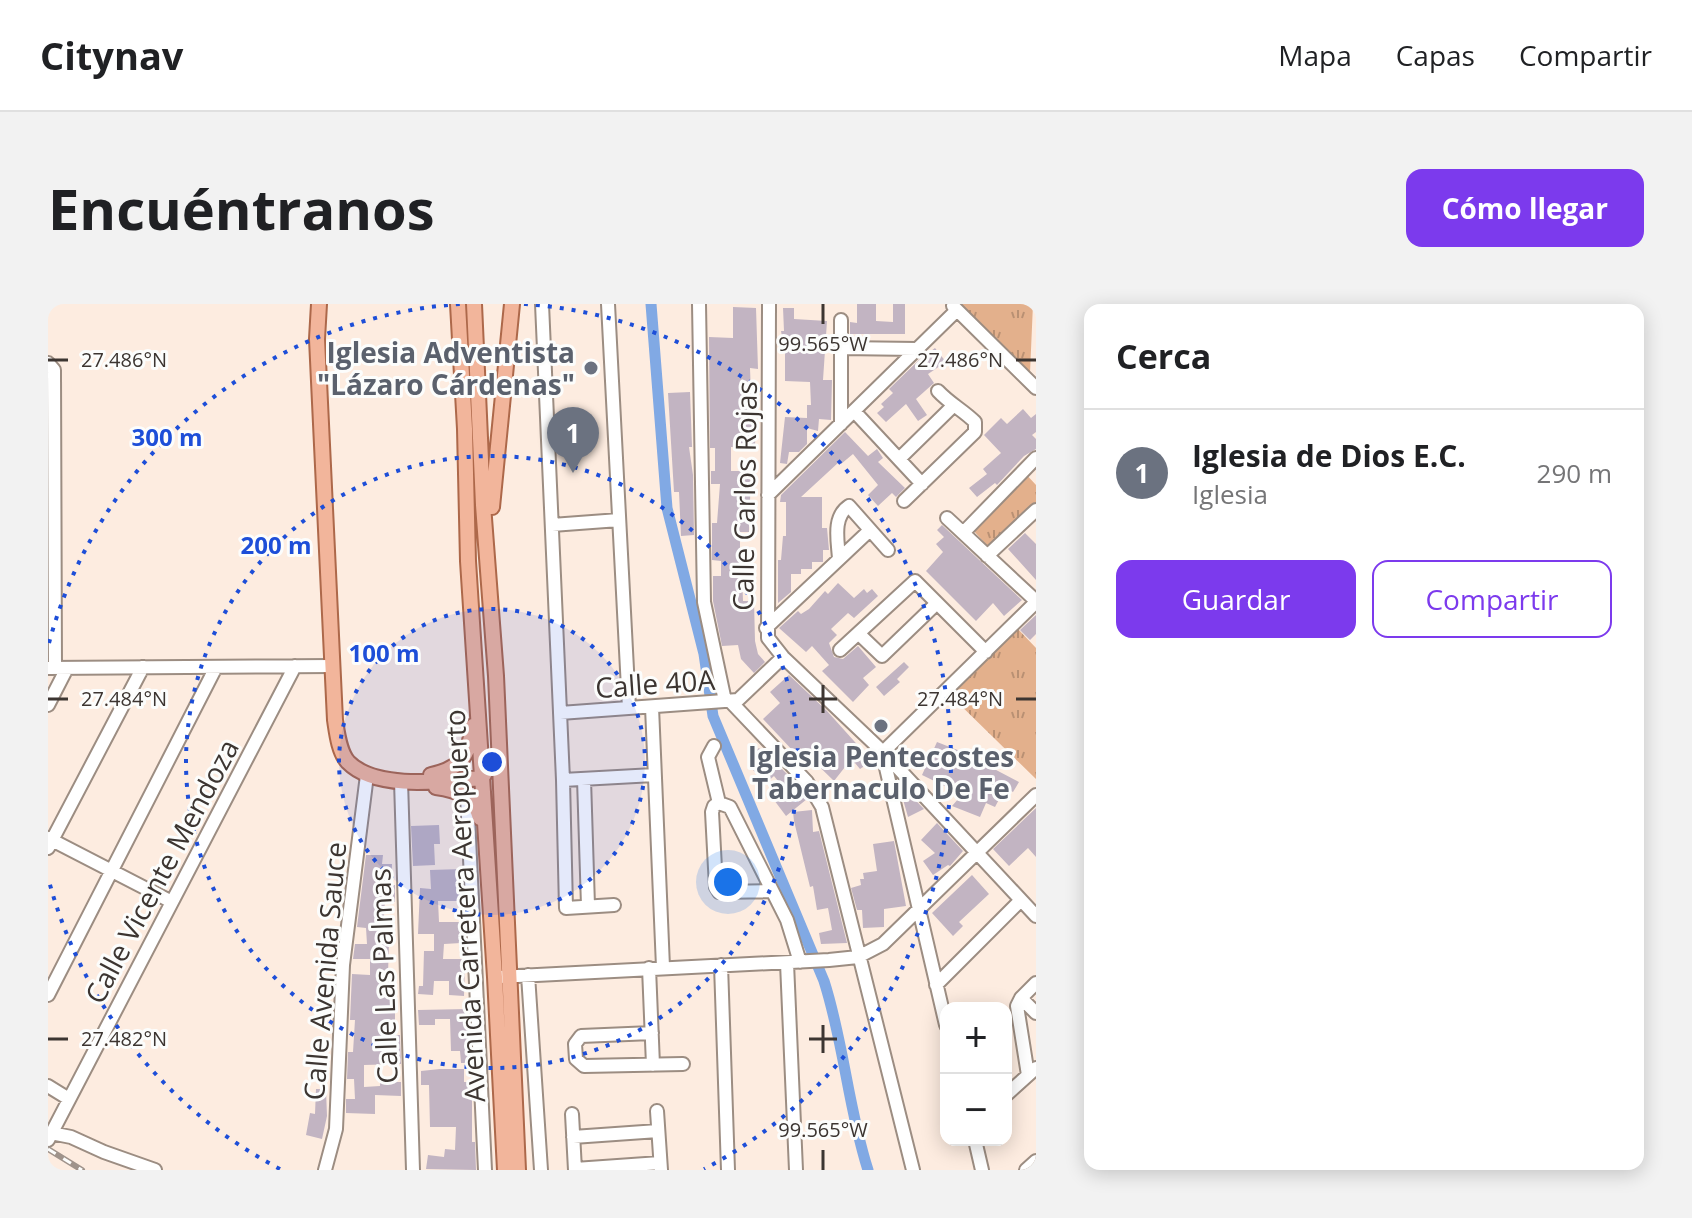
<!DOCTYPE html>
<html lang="es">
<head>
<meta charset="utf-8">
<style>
	:root { --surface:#fff; --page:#f2f2f2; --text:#202124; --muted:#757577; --line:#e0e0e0; --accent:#7c3aed }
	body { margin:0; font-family:"Open Sans",sans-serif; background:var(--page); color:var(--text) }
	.controls { position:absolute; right:24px; bottom:24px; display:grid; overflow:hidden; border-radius:16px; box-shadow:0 4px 20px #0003 }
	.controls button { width:72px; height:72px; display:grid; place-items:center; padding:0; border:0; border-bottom:2px solid var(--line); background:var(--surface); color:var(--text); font:40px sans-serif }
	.you { position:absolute; left:680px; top:578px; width:28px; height:28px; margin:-20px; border:6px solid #fff; border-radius:50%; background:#1a73e8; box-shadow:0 0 0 12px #1a73e833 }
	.badge { display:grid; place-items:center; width:52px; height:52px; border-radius:50%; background:var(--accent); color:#fff; font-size:26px; font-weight:700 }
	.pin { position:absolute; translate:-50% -66px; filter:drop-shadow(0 2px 4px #0008) }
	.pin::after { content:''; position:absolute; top:42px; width:28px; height:24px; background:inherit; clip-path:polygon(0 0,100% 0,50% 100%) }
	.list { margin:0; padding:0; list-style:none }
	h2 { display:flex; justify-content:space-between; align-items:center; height:104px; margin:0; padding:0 32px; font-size:34px }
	h2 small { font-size:26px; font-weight:400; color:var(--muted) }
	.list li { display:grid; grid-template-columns:52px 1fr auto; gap:24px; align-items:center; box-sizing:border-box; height:128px; padding:0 32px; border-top:2px solid var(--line) }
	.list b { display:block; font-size:30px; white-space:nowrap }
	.list p { margin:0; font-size:26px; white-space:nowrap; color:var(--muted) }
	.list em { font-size:26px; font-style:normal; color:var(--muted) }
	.actions { display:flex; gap:16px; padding:24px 32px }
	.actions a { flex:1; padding:18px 0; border:2px solid var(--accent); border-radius:16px; text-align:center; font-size:28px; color:var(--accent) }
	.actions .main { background:var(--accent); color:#fff }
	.map { position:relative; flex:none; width:988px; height:866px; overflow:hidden; border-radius:16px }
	header { display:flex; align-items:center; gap:48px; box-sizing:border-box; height:112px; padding:0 40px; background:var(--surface); border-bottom:2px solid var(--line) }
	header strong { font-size:38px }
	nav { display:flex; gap:44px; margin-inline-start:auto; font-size:28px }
	.intro { display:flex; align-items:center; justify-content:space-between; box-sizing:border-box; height:192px; padding:0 48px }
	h1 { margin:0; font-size:56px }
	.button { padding:20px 36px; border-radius:16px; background:var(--accent); color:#fff; font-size:28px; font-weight:700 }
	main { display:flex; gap:48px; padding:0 48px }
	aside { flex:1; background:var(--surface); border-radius:16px; box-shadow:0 4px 20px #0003 }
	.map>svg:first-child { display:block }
	.park { fill:url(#park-tufts) }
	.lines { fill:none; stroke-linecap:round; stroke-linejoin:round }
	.canal { stroke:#81a9e4; stroke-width:11 }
	.building { fill:#c2b4c2 }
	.minor-casing { stroke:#9c8d82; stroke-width:16 }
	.major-casing { stroke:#ad684a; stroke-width:18 }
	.minor { stroke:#fff; stroke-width:12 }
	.major { stroke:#f2b59b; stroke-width:14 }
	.rail-casing { stroke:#9f938b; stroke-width:6 }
	.rail { stroke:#fcfdfc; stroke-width:3; stroke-dasharray:9; stroke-linecap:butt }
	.ticks { fill:none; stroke:#3c3531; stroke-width:3 }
	.ring { fill:none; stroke:#1d4ed8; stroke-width:4; stroke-dasharray:4 8 }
	.worship-dot { fill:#6b7280; stroke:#fcfdfc; stroke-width:3 }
	.labels { text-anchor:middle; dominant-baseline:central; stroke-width:6; stroke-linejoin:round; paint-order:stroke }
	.worship-label { font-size:28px; font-weight:bold; fill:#5b616d; stroke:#fcfdfc; text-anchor:end }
	.street-label { font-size:28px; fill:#3c3531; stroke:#fcfdfc }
	.ticks-label { font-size:20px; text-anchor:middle; fill:#3c3531; stroke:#fcfdfc; stroke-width:6; stroke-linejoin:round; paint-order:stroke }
	.centre { fill:#1d4ed8; stroke:#fcfdfc; stroke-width:4 }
	.ring-label { font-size:24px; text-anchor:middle; font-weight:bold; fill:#1d4ed8; stroke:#fcfdfc; stroke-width:6; stroke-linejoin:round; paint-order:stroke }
</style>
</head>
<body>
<header>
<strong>Citynav</strong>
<nav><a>Mapa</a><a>Capas</a><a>Compartir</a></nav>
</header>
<div class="intro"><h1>Encuéntranos</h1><a class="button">Cómo llegar</a></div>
<main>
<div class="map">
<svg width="988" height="866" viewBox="0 0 988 866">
	<defs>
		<pattern id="park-tufts" width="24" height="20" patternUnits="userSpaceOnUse" patternTransform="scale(2)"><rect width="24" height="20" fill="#e3b08c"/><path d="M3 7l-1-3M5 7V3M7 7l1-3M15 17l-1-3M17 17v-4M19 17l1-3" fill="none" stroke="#b99073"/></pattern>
	</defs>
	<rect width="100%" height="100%" fill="#fdece0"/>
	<path class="park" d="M911,0H985L982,69Z
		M976,168L988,181V212L947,250L924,225Z
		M969,324L988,344V475L901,390Z"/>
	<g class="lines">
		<path class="canal" d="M603,0L619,204L656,350L665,412L776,677C796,739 800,804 820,866"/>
	</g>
	<path class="building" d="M809,0H828V17L845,18V0H857V30H802V18L809,19Z
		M685,3L708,4L710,65L702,64L703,91H708L707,144L683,143V167H703L701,228H692V255L693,262H705V271H694L695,297H706L707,337L710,350L717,358L706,369L693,355L690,341L674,342L665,297V272H673V257L664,256V219H669L672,180H663V167H667V144H662L661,33L685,34Z
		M735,4H746V15L779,17L775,76H784L783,116L771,115L770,127L759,124V140L751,148H741L739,160L732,159L737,113L759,114V101H763L762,78L737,77V50L733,27H736Z
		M887,44L898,58L880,70L886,79L868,95L879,111L870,117L858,100L838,118L829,109L836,103L833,100L845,89L841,85L871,56Z
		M642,88L644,143H641L645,171L646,231L633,232L631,188H626L620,89Z
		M975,105L983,114L988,110V128L984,131L988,135V145L976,152L949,181L947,179L929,193L921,184L939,170L935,165L953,149L936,131L953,114L959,120Z
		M797,128L820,152L829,145L835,154L830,158L857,184L848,193L844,189L830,202L820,191L830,181L805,150L793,160L791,158L753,193H774V224H779L781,246H775V258H764V265H753V270H743V288L730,299V256H733L735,232H738V198H732L733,191Z
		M894,221L974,296L956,312L945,299L928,317L878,267L895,248L888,240L896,233L889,226Z
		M977,229L988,240V276L960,245Z
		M790,279L806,294L816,285L819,289L824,285L830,292L806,314L800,309L783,325L789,331L781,339L786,353L795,355L810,342L828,363L815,374L821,381L805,398L774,367L781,361L764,342L758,348L731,324L750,307L753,310L761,305L777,287L780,290Z
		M988,311V330L982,336L972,326Z
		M856,358L861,363L849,375L852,378L836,392L828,383Z
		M741,371L779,407L824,457L812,465L807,459L799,465L797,463L786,477L752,444L747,449L715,415L732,399L722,388Z
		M889,438L912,447L971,478L965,488L957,484L947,503L938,499L932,513L904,502L919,485L911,489L874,471Z
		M711,444L724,459L726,457L752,483L759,495L738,512L726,496L738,487L726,472L717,480L700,460L705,456L702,451Z
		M850,478L876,505L860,513Z
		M988,504V553L980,544L961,562L945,545Z
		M764,506L765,528L771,527L799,639L773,640L771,629L784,626L780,604L769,606L765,582L762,583L746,517L745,508Z
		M889,519L915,547L902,562L900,561L885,571L875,557L887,549L873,536Z
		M391,521L392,540H386L387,561L365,562L363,522Z
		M846,537L858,602L836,605V623L815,624L814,606H809L803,584L813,581L812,575H816L815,569L829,567L825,540Z
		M318,551H335L334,560H344L343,581H347V598H337L335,626L346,625V638H341L340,670H344L343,701L347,702V731H352L353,760L316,761V783L332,782V778H353V792L327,791V810L298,809V795H307L306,775H299L300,748H305L307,716H302L304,670L322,671V655H305L307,640H319L318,624L309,623Z
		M414,565L415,597H390L391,618H412L413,639L396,640L395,655H417L416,692L401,691V677H386L385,691L370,690L371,682H375L376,647H386V630H370L372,584L383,585L382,566Z
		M924,571L941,590L911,618L915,622L905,632L884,609Z
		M419,705L423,759H413L412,747H403L402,715H387V721H371L370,706Z
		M392,765H416V778H424V838H427L428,866L378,865L380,851L396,853L397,845L407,846L408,823H382L381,781H373V767Z
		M268,785H278L279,812L274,835L258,831L262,809L267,810Z"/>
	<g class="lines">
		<defs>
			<path id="minor" d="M494,0L515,476L518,604L566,601
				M560,0L581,404
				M651,0L656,298L677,397
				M721,0L720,334L735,353L835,448L988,612
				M905,2L988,84
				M793,16V120
				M793,44L869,45
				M0,59L6,66L7,364
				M806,107L874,180
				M851,155L905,102
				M720,191L909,6
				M856,197L927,128V118C915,106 902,100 890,87
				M899,214L988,297
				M504,221L571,216
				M916,228L988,154
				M939,252L988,206
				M791,255C790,237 784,213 801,202L840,246
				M718,324L821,227
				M811,330L834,352L889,299
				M792,346L867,277L938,348
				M0,364L285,362
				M682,397L759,478L774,503L865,866
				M0,401L19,364
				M604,403L615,663
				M512,409L690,396L735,353
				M666,442L660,453L671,499
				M835,448L988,298
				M835,451L898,721
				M536,475L540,602
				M515,476L606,471
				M353,477L365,866
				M419,492L437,866
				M671,499L682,503L739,616L752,658
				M671,499L666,502L664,508L668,583L671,588L724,587
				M0,534L124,598
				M0,544L95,363
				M739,659L748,866
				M673,661L680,866
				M601,664L605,761
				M480,671L493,866
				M452,673L781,656L810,653L835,640L988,491
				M888,681L973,596
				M0,691L168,363
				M973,694L988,709
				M604,729L533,732L527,740L528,755L536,762L635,760
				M980,771L969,702L973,694L988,679
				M0,782L21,795
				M958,791L988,764
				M609,807L613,866
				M524,810L527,866
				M3,829L23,833L56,848L107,866
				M525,833L610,827
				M0,836L247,362
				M927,836L934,866
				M527,865L612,859
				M277,866L288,825L295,661L319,471
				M978,866L988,857"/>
			<path id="major" d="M271,0L269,35L287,416C289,429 291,448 300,458C328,487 397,477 434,474L438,467
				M410,0L417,125L420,257L447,673L457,866
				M426,0L435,201L448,372L470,866
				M444,203L464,0
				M383,471C413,465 421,451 425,422
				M388,483C409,486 426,491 432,514"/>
		</defs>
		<use href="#minor" class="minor-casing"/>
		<use href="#major" class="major-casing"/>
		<use href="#minor" class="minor"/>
		<use href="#major" class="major"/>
		<defs>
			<path id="rail" d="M0,845L34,866"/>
		</defs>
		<use href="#rail" class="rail-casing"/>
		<use href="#rail" class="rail"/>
	</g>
	<path class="ticks" d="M775,0V20M0,56H20M968,56H988M775,381V409M0,395H20M761,395H789M968,395H988M775,721V749M0,735H20M761,735H789M775,846V866"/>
	<circle cx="444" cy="458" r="153" fill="#1d4ed8" fill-opacity=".12"/>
	<g class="ring">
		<circle cx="444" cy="458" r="153"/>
		<circle cx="444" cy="458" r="306"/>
		<path d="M232 865A459 459 0 0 1 1 577M1 339A459 459 0 0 1 412 0M476 0A459 459 0 0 1 656 865"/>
	</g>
	<g class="worship-dot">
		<circle cx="543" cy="64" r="8"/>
		<circle cx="833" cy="422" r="8"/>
	</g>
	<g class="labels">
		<g class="worship-label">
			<text x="527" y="48">Iglesia Adventista<tspan x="527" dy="32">"Lázaro Cárdenas"</tspan></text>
			<text x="833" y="452" text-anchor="middle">Iglesia Pentecostes<tspan x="833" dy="32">Tabernaculo De Fe</tspan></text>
		</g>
		<g class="street-label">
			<text transform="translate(696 192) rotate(-89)">Calle Carlos Rojas</text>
			<text transform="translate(607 379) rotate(-4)">Calle 40A</text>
			<text transform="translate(113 567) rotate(-62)">Calle Vicente Mendoza</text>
			<text transform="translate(416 602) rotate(-93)">Avenida Carretera Aeropuerto</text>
			<text transform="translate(276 667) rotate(-85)">Calle Avenida Sauce</text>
			<text transform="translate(335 672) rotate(-92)">Calle Las Palmas</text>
		</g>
	</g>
	<g class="ticks-label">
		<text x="775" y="47">99.565°W</text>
		<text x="76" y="63">27.486°N</text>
		<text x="912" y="63">27.486°N</text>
		<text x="76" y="402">27.484°N</text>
		<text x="912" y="402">27.484°N</text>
		<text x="76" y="742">27.482°N</text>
		<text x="775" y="833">99.565°W</text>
	</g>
	<circle cx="444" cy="458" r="12" class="centre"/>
	<g class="ring-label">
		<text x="119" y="142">300 m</text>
		<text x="228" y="250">200 m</text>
		<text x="336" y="358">100 m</text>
	</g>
</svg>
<div class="controls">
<button>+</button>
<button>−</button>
</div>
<div class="you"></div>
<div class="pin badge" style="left:525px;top:169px;background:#6b7280">1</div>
</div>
<aside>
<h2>Cerca<small></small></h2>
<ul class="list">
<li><span class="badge" style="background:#6b7280">1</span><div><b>Iglesia de Dios E.C.</b><p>Iglesia</p></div><em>290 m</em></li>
</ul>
<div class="actions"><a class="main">Guardar</a><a>Compartir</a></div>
</aside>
</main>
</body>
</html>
